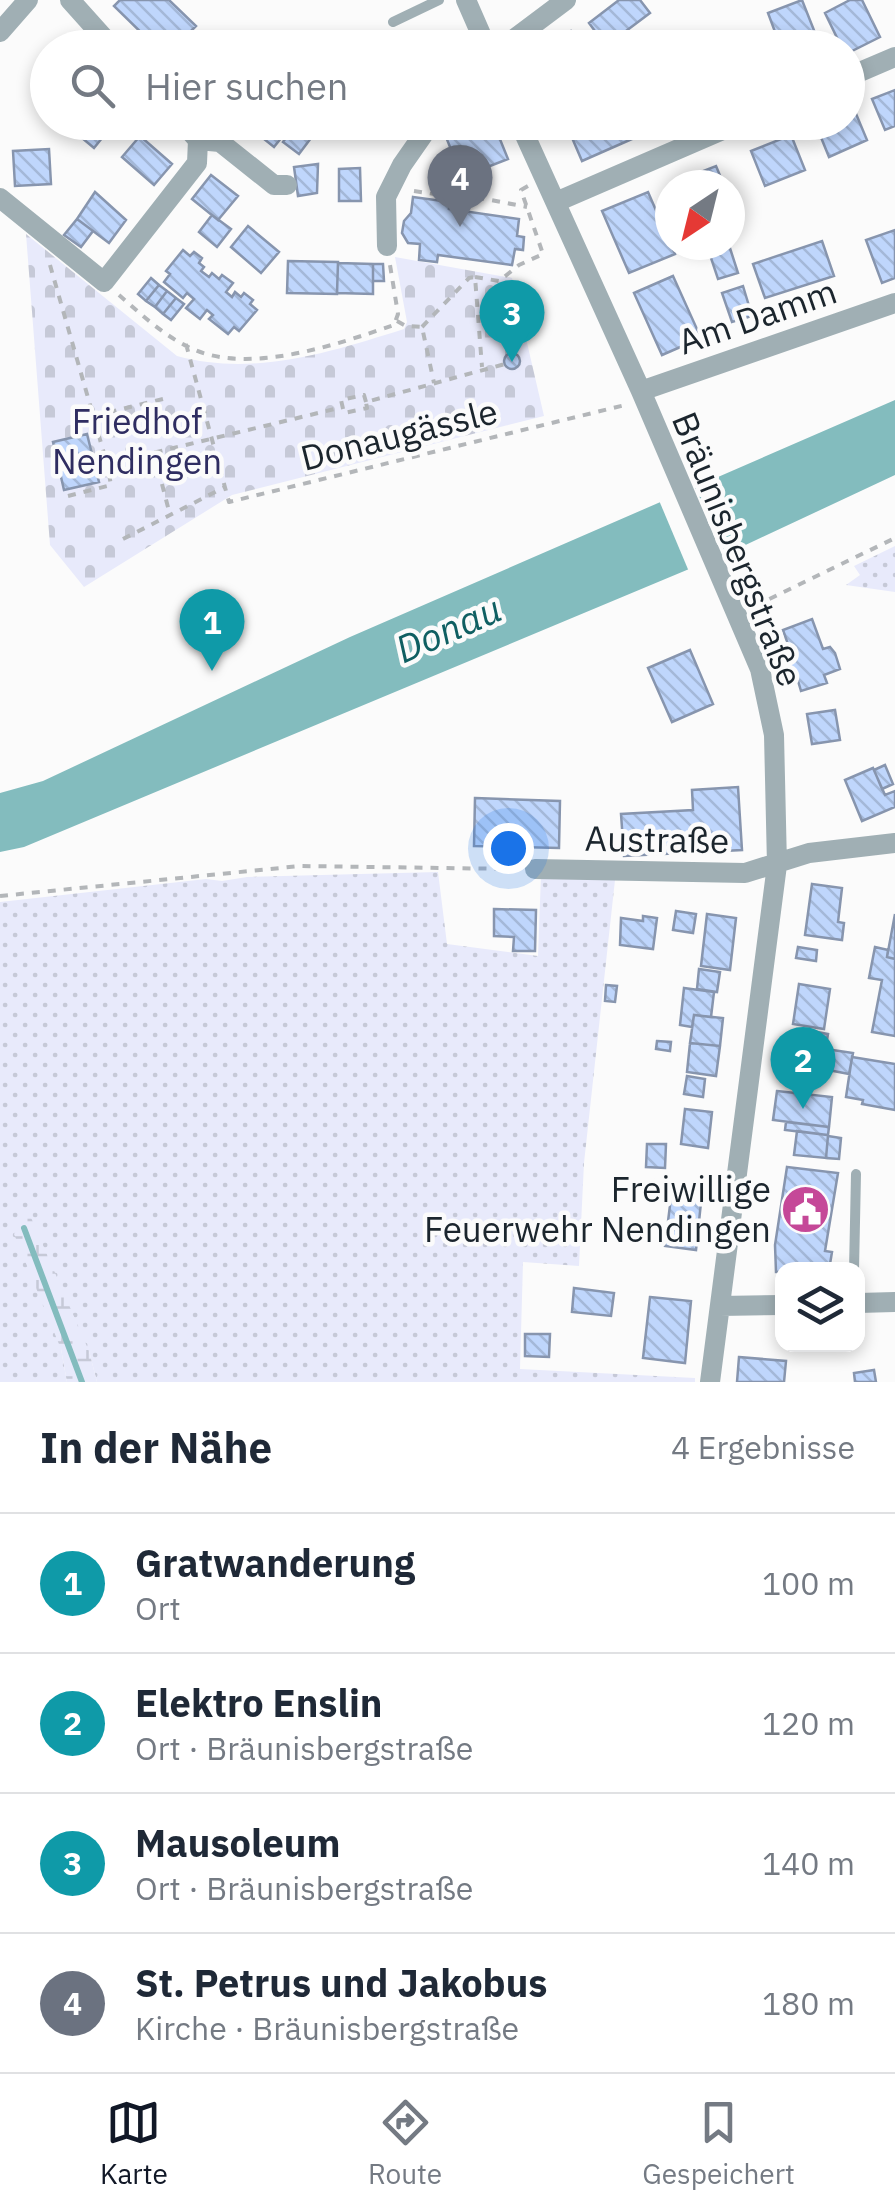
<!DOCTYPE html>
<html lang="de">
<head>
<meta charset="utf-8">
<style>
	:root { --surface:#fff; --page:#f6f6f7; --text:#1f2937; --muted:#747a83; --line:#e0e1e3; --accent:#111827 }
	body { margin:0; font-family:"IBM Plex Sans",sans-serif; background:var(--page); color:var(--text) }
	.controls { position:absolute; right:30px; bottom:30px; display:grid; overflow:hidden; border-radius:20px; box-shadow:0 5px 15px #0003 }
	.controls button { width:90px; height:90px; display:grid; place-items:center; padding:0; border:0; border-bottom:2px solid var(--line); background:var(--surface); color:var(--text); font:50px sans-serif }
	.compass { position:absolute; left:655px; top:170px; width:90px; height:90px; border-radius:50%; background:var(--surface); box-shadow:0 5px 15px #0003; rotate:215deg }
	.you { position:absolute; left:508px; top:848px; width:35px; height:35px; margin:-25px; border:8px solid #fff; border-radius:50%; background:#1a73e8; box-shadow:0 0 0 15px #1a73e833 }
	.badge { display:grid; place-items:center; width:65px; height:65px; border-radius:50%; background:var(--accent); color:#fff; font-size:32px; font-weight:700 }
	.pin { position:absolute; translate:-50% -82px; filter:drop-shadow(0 2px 5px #0008) }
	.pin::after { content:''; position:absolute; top:52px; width:35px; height:30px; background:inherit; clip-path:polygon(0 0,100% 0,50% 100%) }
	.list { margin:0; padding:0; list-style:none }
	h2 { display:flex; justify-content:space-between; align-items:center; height:130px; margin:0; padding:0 40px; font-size:42px }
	h2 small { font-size:32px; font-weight:400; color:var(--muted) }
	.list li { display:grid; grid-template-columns:65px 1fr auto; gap:30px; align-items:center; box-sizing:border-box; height:140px; padding:0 40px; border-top:2px solid var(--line) }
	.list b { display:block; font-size:38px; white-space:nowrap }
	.list p { margin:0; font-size:32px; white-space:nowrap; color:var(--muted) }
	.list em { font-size:32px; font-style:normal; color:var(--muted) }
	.icon { flex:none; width:55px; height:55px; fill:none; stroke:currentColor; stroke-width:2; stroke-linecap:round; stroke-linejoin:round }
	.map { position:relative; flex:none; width:895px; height:1382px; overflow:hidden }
	.search { position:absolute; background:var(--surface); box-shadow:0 5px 15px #0003; left:30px; right:30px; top:30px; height:110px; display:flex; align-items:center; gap:25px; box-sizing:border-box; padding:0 35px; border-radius:55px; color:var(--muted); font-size:38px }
	.sheet { height:690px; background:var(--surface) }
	nav { display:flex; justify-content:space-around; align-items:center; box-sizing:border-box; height:140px; border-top:2px solid var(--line); background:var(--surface); font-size:28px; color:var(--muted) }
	nav a { display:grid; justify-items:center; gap:5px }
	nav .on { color:var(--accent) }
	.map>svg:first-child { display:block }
	.grass { fill:url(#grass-dots) }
	.wetland { fill:url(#wetland-marsh) }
	.cemetery { fill:url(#cemetery-stones) }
	.water { fill:#83bcbe }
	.pier { fill:#fbfbfb }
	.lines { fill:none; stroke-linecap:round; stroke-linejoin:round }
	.stream { stroke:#83bcbe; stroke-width:6 }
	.building { fill:url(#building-back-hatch); stroke:#8795ae; stroke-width:2.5 }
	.path { stroke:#b3b6b9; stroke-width:4; stroke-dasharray:8 8; stroke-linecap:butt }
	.service { stroke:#a0afb4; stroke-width:10 }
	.minor { stroke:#a0afb4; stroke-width:20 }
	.labels { text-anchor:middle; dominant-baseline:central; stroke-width:9; stroke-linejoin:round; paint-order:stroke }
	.street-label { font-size:35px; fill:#1b252d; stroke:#fbfbfb }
	.park-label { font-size:35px; fill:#2f2d61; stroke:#fbfbfb }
	.poi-label { font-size:35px; fill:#1b252d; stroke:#fbfbfb; text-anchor:end }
	.water-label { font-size:38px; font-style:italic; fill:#0f5f62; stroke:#fbfbfb }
</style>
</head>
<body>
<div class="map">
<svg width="895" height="1382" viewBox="0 0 895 1382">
	<defs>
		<pattern id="grass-dots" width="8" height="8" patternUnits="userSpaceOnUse" patternTransform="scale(2.5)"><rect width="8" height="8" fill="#e8eafb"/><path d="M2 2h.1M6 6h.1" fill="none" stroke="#c6c9d7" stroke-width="1.8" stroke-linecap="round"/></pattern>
		<pattern id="wetland-marsh" width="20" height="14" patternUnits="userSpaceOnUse" patternTransform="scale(2.5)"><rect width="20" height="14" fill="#e8eafb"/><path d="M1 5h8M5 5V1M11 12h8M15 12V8" fill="none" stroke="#c6c9d7"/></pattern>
		<pattern id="cemetery-stones" width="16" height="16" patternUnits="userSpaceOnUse" patternTransform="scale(2.5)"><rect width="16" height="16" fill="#e8eafb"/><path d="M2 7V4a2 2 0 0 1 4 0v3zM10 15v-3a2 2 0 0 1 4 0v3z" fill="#c6c9d7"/></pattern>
		<pattern id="building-back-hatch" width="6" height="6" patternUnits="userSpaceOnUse" patternTransform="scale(2.5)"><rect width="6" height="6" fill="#bfd6fc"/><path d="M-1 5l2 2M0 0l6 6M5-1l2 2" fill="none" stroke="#a4b8d8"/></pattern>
	</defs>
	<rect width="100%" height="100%" fill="#fbfbfb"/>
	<path class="grass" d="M895,546V592L846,585L860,575L854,566Z
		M438,872L447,944L538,956L541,875L615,880L584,1163L579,1266L523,1262L520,1369L695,1378V1382H97L89,1351L61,1349L67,1382H0V902L206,879L222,881L247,877Z"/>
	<path class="wetland" d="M29,1213L89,1351L97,1382H67L61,1349L14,1234Z"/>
	<path class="cemetery" d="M26,234L177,356C254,377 331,352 404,329L407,322L395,257L512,278L544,416L232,495L84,587L50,545Z"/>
	<path class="water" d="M895,400V475L737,549L24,847L0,852V793L43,781L350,637Z"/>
	<path class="pier" d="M693,483L728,558L690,574L658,498Z"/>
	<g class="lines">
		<path class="stream" d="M24,1228L82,1382"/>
	</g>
	<path class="building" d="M120,0H169L196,26L182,40L190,48H157L114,6Z
		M619,0H640L650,13L606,46L589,23Z
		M802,0L821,48H781L768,13Z
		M850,0H862L880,37L848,53V48H842L825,13Z
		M571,31L585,48H551Z
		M895,90V126L885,130L872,99Z
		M854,109L867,140L829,157L816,125L848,122V111Z
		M73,122H115L94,148L69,127Z
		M243,122H293V123L274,147Z
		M297,122L314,134L299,154L283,142Z
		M455,122H493L508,159L462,177L442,127Z
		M574,122H636L641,135L582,161L567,126Z
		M791,135L805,170L765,186L751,151Z
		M140,136L172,164L154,185L122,157Z
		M49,149L51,184L15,186L13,151Z
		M318,164L317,193L298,196L294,167Z
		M716,166L724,185H686L683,179Z
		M360,168L361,201H339V169Z
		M211,175L238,196L218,220L192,199Z
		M95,192L126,220L109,243L77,219Z
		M648,192L675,254L629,273L602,211Z
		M413,197L450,202L449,209L519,219L517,236L524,237L523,250L515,249L512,265L438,255L437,262L419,260L420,244L408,243L402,233L404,221L411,213Z
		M212,215L231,229L217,247L199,232Z
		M77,219L93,231L81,247L64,235Z
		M248,226L279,252L261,273L231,247Z
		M895,230V278L882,283L866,240Z
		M822,241L834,276L765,298L753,264Z
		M723,245H729L738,273L718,279L708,249Z
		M183,250L190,256L194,252L202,258L199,263L204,267L201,271L209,277L212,273L219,279L222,275L233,283L226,292L232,297L235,292L241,297L244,293L253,300L250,304L257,310L239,331L234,327L228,334L209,319L213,315L207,310L200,319L186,308L194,299L187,293L183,298L164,282L170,274L166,271Z
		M288,261L338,262L337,294L287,293Z
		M338,263L373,264V294L337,293Z
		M373,264H383L384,281H373Z
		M673,276L701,338L662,355L634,293Z
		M151,278L159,285L146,301L138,294Z
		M159,285L167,291L155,307L146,301Z
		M743,286L752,316L732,322L722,293Z
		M167,291L176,298L163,314L155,307Z
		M176,298L184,304L171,320L163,314Z
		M504 361a8 8 0 1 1 16 0a8 8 0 1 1-16 0Z
		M87,434L99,482L64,490L53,442Z
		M812,619L823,649L830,647L835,653L840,669L824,675L827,683L801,691L796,674L789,672L784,655L791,653L783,630Z
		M690,650L713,704L672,722L648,668Z
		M835,710L840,740L812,744L807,714Z
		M885,765L893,784L882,789L874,770Z
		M873,768L885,795L895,791V807L862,821L845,780Z
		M738,787L742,850L624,856L621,814L693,810L692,790Z
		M475,798L560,801L559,848L474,846Z
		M812,884L842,888L838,922L844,923L842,940L805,935Z
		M494,909L536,910L535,951H513L514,937L494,936Z
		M676,911L696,914L693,933L673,930Z
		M707,914L736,918L730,970L701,966Z
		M895,914V959L887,957Z
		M643,916L657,918L653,949L620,945L621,918L643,921Z
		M798,947L817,950L816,961L796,958Z
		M875,947L888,950L887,957L895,959V1036L872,1032L882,980L869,978Z
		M699,969L720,972L717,992L697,989Z
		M799,984L830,989L824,1029L793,1024Z
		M606,985L617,986L615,1002L605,1001Z
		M684,988L714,992L711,1017L694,1015L692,1027L680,1025Z
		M694,1015L723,1018L720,1046L690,1043Z
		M807,1030L828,1034L826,1046L805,1043Z
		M657,1041L671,1042L670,1051L656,1049Z
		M690,1043L720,1046L716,1076L687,1072Z
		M826,1049L853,1053L849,1074L823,1069Z
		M852,1057L895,1064V1110L862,1104L863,1100L846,1097Z
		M687,1076L705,1079L703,1097L684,1094Z
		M777,1091L832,1097L829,1127L773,1120Z
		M685,1109L712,1112L708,1148L681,1144Z
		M786,1122L829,1127L828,1135L785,1130Z
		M797,1131L828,1135L826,1158L794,1155Z
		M828,1136L841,1138L839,1159L826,1158Z
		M647,1144H666L665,1168L646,1167Z
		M787,1167L838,1173L825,1251L832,1252L829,1270L776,1272L775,1245Z
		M672,1189L702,1193L696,1250L665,1246Z
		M574,1288L614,1293L611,1316L572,1312Z
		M650,1297L691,1301L685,1363L643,1358Z
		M525,1334H550L549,1357L525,1356Z
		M739,1357L786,1361L784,1382H737Z
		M874,1370L876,1382H855L854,1373Z"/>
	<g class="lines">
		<path class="path" d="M414,191L454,197L459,194L527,207
			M50,265L107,464L343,407
			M475,277L499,281L519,265L543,254L521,190L528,186
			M119,295C142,315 166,338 195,350C253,374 338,344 394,325L398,314L390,265
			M397,321L406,326L422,327L434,383
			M422,327L469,278L475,277L482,367
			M186,344L229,502L625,405
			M366,402L364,395L341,400L344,413L367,408L366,402L505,364
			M93,416L163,399
			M154,453L170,515
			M68,496L111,485L107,464
			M123,539L225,487
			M755,606L895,538
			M0,896L300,866L515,869"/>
		<path class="service" d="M393,22L439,0
			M854,1270L856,1174"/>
		<path class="minor" d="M70,0L113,48
			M466,0L487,48
			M0,32L28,0
			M502,48L566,0
			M848,77L895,57
			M519,122L641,391L760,669L774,735L777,865L710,1382
			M198,140L220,142L274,185H287
			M0,198L104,282L197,163L198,140L182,122
			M556,202L741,122
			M387,246L386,197L402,165L432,122
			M641,391L895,303
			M535,869L745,873L809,853L895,843
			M858,1303L895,1302
			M720,1306L782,1305"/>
	</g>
	<defs>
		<symbol id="civic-disc" viewBox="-11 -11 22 22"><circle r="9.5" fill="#c54898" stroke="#fbfbfb"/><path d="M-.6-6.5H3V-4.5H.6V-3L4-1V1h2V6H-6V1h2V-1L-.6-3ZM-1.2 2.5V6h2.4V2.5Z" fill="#fff"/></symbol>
	</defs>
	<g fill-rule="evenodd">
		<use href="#civic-disc" x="778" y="1182" width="55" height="55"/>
	</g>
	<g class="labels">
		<g class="street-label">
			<text transform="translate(757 316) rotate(-19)">Am Damm</text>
			<text transform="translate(399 434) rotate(-14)">Donaugässle</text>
			<text transform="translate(738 549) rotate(68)">Bräunisbergstraße</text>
			<text transform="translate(657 839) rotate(1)">Austraße</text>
		</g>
		<g class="park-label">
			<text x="137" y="421">Friedhof<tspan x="137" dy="40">Nendingen</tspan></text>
		</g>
		<g class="poi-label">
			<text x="771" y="1189">Freiwillige<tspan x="771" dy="40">Feuerwehr Nendingen</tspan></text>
		</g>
		<g class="water-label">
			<text transform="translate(448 628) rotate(-24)">Donau</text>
		</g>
	</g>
</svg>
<div class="controls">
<button><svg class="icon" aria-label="layers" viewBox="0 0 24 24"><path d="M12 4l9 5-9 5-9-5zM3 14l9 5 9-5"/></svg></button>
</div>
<svg class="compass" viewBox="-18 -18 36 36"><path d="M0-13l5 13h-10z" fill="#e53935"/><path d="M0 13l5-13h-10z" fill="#747a83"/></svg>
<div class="you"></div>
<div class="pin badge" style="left:212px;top:671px;background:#0f9aa8">1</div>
<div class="pin badge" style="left:803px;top:1109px;background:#0f9aa8">2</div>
<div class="pin badge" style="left:512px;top:362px;background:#0f9aa8">3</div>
<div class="pin badge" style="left:460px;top:227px;background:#6b7280">4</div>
<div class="search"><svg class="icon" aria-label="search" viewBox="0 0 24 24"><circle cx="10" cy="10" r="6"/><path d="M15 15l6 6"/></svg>Hier suchen</div>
</div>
<section class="sheet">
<h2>In der Nähe<small>4 Ergebnisse</small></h2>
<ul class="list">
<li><span class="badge" style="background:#0f9aa8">1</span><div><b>Gratwanderung</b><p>Ort</p></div><em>100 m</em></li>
<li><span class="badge" style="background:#0f9aa8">2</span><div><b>Elektro Enslin</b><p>Ort · Bräunisbergstraße</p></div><em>120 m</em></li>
<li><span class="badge" style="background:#0f9aa8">3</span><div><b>Mausoleum</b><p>Ort · Bräunisbergstraße</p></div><em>140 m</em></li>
<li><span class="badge" style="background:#6b7280">4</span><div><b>St. Petrus und Jakobus</b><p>Kirche · Bräunisbergstraße</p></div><em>180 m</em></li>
</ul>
</section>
<nav>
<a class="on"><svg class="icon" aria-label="map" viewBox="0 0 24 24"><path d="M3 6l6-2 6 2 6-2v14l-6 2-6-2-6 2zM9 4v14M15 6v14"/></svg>Karte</a>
<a><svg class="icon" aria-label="directions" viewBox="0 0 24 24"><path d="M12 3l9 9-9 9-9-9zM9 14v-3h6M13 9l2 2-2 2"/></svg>Route</a>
<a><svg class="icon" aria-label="saved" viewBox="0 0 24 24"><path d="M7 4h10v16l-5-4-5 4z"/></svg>Gespeichert</a>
</nav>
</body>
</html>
